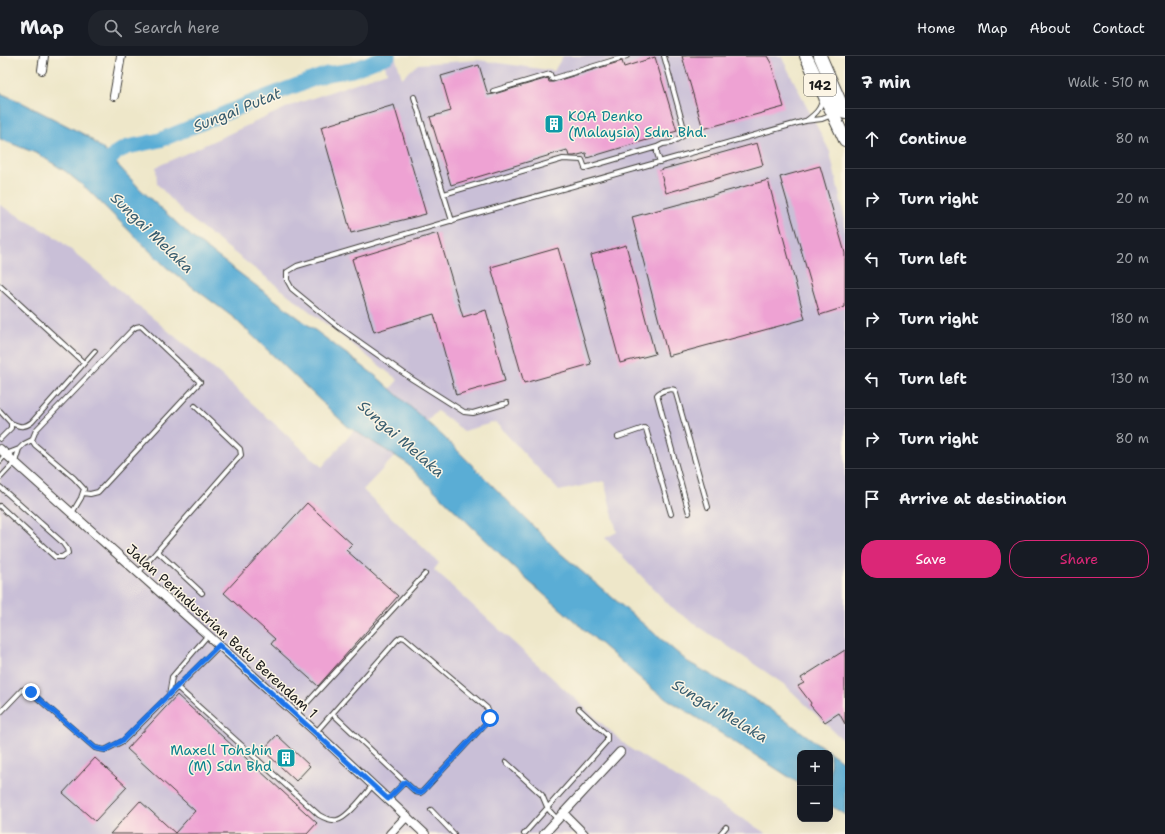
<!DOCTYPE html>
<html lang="en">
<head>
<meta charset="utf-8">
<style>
	:root { --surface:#171b24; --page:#20242c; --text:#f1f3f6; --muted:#9ea1a6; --line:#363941; --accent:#db2777 }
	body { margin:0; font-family:"Shantell Sans",sans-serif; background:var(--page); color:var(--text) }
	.controls { position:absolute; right:12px; bottom:12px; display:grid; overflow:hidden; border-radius:8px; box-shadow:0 4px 16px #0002 }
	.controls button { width:36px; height:36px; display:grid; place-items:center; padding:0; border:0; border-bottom:1px solid var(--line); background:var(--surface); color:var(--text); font:20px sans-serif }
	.stop { position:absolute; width:12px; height:12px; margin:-9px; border:3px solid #1a73e8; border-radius:50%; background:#fff }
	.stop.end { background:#1a73e8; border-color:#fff; box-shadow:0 1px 4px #0008 }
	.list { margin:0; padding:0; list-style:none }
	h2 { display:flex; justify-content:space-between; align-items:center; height:52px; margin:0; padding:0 16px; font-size:17px }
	h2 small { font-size:13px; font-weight:400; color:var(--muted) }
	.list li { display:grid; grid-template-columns:26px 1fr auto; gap:12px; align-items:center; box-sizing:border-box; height:60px; padding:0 16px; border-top:1px solid var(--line) }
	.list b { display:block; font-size:15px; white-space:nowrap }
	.list em { font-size:13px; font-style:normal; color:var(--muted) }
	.actions { display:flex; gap:8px; padding:12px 16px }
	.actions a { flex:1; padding:9px 0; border:1px solid var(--accent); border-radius:16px; text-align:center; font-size:14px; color:var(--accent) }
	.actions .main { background:var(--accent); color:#fff }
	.icon { flex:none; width:22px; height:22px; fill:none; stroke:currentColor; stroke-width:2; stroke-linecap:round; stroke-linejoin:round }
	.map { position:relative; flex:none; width:845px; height:778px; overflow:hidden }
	header { display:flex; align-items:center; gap:24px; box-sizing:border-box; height:56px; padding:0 20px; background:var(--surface); border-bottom:1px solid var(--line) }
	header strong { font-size:19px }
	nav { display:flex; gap:22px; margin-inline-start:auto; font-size:14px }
	.search { width:280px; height:36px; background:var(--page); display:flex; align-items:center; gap:10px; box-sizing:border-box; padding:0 14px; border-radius:16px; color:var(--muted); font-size:15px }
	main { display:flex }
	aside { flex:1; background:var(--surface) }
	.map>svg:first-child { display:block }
	.industrial { fill:#c9bfd7 }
	.water { fill:#5aadd5; stroke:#3b6478 }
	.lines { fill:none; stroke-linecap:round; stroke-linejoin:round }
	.river { stroke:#5aadd5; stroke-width:15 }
	.building { fill:#eea2d3 }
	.lane-casing { stroke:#3c3a36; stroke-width:6 }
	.street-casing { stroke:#3c3a36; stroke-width:10 }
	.primary-casing { stroke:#3c3a36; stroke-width:14 }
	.lane { stroke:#fff; stroke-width:4 }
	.street { stroke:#fff; stroke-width:8 }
	.primary { stroke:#fff; stroke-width:12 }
	.route { stroke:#1a73e8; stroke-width:5 }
	.labels { text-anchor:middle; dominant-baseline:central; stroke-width:3; stroke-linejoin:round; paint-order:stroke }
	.shield { fill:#fcf5e5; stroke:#5f5d58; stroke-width:1 }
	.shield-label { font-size:13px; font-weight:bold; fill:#1c1c1c }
	.culture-label { font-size:14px; fill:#0d838f; stroke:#fcf5e5; text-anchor:start }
	.street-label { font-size:14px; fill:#1c1c1c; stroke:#fcf5e5 }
	.water-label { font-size:15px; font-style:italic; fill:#385d6f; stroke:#fcf5e5 }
</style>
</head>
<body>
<header>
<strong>Map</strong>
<div class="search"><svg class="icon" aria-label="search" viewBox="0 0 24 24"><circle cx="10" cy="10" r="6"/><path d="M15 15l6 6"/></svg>Search here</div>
<nav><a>Home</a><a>Map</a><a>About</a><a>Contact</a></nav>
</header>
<main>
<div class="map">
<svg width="845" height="778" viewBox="0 0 845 778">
	<rect width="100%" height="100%" fill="#fcf5e5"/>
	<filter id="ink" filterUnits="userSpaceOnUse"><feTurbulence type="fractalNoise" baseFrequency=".025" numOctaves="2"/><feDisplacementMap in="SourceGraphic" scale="8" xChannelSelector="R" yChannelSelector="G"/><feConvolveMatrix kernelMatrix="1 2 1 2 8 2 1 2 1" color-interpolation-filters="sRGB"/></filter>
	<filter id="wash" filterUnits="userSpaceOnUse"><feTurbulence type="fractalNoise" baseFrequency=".012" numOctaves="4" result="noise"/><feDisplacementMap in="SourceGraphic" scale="16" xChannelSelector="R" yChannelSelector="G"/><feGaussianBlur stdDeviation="0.9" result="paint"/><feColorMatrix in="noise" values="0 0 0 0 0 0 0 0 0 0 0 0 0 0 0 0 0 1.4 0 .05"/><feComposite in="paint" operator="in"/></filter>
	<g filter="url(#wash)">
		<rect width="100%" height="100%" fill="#eee7c9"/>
		<path class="industrial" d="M382,0H395L402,22L418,8L478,4L554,15L563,0H781L830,96L845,164V686L785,629L673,553L605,482L617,476L604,425L559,435L495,366L464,375L437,355L363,434L439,507L434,514L629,692L767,778H0V149L58,183L221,319L322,411L398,324L187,160L157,128L156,111L290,50L387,16Z"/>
		<path class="water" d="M0,37L19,45L87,80L105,95L140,133L193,182L377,321L446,383L560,497L688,606L761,647L845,707V759L830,749V697H800V728L655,635L525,522L405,406L347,370L234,262L166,211L86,132L65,115L38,98L0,83Z"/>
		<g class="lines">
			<path class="river" d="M98,117L117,96L128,91L160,84L260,43L327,18L352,14L388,0"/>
		</g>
		<g id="blocks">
			<path class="building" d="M682,0H767L771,7L784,51L703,73Z
				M655,1L677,75L587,102L586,97L574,100H569L567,94L451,129L430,61L451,55L441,20L479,9L488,39L494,38L548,22L549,26H553L622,5L624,11Z
				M394,49L426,158L351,177L321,71Z
				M757,87L763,109L666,137L660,114Z
				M820,110L845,197V251L820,259L780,121Z
				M768,124L805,263L668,300L632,161Z
				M438,177L463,261L486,254L505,325L456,339L434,258L374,276L352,203Z
				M626,189L655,298L620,307L591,199Z
				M558,192L591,308L524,327L491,211Z
				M307,447L352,488L346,494L398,540L318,630L271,588L275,583L224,537Z
				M845,594V668L839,657L825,666L810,649L811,647L798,630L804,627L801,622Z
				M177,639L317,767L307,778H110L140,745L175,777L195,755L127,693Z
				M277,679L310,710L296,725L263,694Z
				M95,702L127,731L95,765L63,737Z"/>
		</g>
	</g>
	<g filter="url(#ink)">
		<use href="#blocks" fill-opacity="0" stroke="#3c3a36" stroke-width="1"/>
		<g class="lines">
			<defs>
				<path id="lane" d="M493,35L550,18L552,23L627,0
					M414,41L452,165
					M806,65C814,59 822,53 822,42
					M660,106L657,97V91L663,88L671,87L683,80L685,76L664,0
					M444,138L563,103L582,104L585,112L657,91
					M0,230L84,307
					M507,347L473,357L464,356L412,323L337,270L292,233L287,224V216L297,210L470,159L805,65L822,63L832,59
					M0,355L11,367V372L0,383
					M11,367C20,371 24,372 32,366L95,295
					M618,381L644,372L646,373L671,458
					M19,393L24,388L32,384
					M0,405L6,398L19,393L15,406L0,422
					M0,431L62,486L67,493L68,497L62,501H55L0,450
					M72,457L81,442L84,433L74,422L35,389L32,384L36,374L132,274L136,271L141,270L200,326L98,436L90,438L83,437
					M689,457L657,339C660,335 670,332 675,334L708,451
					M157,495L202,537
					M138,517L241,399L240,393L195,350
					M178,632L319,759C324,762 330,765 337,764C348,762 365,738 373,729
					M169,640L172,621L208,579
					M0,657L22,634L27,633L95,692L105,694L123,685L219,590
					M333,658L405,726
					M296,659L425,518
					M316,676L397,584L401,581L405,582L487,652C490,658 490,661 487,666L423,735L420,737L416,736L405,726L388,743
					M506,706L542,739L548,753L557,763
					M431,754L454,778
					M524,778L607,685V679L579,653
					M720,778L726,771"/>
				<path id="street" d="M42,14L44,0
					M114,40L121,0
					M0,393L316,676L425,778
					M563,757L584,778
					M390,778L407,760
					M544,778L620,696"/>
				<path id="primary" d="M806,0L845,84
					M820,0L845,57"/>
			</defs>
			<use href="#lane" class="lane-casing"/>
			<use href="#street" class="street-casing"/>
			<use href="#primary" class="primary-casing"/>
			<use href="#lane" class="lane"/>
			<use href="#street" class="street"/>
			<use href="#primary" class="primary"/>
		</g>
	</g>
	<g class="lines" filter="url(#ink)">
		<path class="route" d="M31,636L95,692L105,694L123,684L219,589L388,743L405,726L416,736L420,737L423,735L487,666L490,662"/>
	</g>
	<defs>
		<symbol id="building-square" viewBox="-11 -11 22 22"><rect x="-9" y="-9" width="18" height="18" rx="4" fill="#0f9aa8" stroke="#fcf5e5"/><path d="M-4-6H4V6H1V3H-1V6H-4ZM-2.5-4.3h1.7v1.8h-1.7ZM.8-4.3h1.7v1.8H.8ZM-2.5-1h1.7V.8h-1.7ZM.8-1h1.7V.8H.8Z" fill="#fff"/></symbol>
	</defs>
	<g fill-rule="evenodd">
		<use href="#building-square" x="543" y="57" width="22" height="22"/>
		<use href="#building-square" x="275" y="691" width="22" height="22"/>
	</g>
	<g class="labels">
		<rect class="shield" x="804" y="18" width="32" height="22" rx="3"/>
		<g class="shield-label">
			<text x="820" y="29">142</text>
		</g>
		<g class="culture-label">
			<text x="568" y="60">KOA Denko<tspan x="568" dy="16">(Malaysia) Sdn. Bhd.</tspan></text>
			<text x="272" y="694" text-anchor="end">Maxell Tohshin<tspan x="272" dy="16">(M) Sdn Bhd</tspan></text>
		</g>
		<g class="street-label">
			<text transform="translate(222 575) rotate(42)">Jalan Perindustrian Batu Berendam 1</text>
		</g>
		<g class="water-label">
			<text transform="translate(237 54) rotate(-22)">Sungai Putat</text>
			<text transform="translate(152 177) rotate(44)">Sungai Melaka</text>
			<text transform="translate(401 383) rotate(41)">Sungai Melaka</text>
			<text transform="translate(720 655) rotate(31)">Sungai Melaka</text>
		</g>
	</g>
</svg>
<div class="controls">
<button>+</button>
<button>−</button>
</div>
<div class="stop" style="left:490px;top:662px"></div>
<div class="stop end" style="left:31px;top:636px"></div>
</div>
<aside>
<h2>7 min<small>Walk · 510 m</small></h2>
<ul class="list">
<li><svg class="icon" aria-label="ahead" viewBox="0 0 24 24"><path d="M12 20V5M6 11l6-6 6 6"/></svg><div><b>Continue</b></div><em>80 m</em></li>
<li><svg class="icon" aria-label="right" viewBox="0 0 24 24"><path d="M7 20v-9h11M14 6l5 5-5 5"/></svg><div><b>Turn right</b></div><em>20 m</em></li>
<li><svg class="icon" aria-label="left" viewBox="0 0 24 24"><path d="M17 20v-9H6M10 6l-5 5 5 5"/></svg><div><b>Turn left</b></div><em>20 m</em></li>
<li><svg class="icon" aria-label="right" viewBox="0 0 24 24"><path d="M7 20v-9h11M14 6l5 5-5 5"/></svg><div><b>Turn right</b></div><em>180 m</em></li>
<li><svg class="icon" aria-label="left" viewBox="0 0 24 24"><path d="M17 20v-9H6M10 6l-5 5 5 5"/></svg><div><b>Turn left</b></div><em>130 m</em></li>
<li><svg class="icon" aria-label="right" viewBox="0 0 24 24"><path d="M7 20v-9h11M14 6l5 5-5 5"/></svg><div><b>Turn right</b></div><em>80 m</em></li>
<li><svg class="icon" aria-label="arrive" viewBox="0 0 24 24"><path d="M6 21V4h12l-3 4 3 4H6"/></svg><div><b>Arrive at destination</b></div></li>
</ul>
<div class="actions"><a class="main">Save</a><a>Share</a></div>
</aside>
</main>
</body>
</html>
